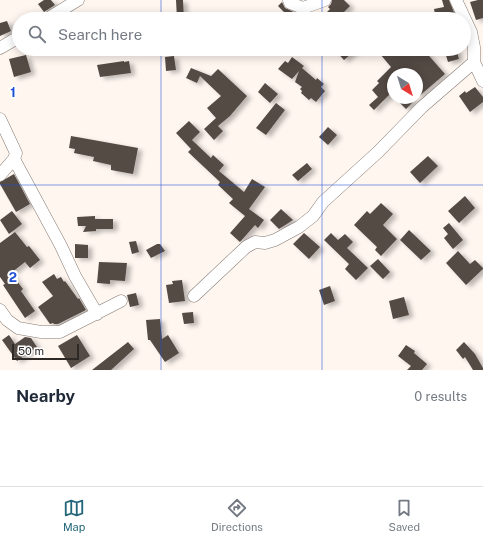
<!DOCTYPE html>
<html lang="en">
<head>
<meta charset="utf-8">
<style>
	:root { --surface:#fff; --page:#f6f6f7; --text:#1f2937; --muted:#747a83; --line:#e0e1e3; --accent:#236679 }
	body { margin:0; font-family:"Public Sans",sans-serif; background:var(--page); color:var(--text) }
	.compass { position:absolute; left:387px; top:68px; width:36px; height:36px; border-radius:50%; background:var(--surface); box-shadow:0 2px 10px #0003; rotate:142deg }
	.scale { position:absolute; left:12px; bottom:10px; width:67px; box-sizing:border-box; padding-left:4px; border:2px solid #2d2927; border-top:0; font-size:11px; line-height:14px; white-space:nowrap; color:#2d2927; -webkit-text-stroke:3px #fff; paint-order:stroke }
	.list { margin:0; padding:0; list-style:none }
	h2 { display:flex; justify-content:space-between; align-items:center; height:52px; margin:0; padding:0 16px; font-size:17px }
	h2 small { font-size:13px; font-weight:400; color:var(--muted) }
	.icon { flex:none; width:22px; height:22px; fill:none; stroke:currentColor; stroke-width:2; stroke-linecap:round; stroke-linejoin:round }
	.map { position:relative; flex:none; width:483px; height:370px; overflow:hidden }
	.search { position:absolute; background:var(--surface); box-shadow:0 2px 10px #0003; left:12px; right:12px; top:12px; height:44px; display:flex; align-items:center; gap:10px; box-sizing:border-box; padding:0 14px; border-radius:22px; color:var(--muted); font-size:15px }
	.sheet { height:116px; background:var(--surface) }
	nav { display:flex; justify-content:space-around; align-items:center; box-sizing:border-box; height:56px; border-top:1px solid var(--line); background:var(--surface); font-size:11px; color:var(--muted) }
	nav a { display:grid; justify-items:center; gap:2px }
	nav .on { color:var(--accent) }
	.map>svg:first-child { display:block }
	.building { fill:#544b45; filter:url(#shadow) }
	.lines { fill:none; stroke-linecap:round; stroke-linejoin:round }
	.minor-casing { stroke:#837973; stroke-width:13 }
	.minor { stroke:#fff; stroke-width:12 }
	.grid { fill:none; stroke:#1d4ed8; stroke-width:1; stroke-opacity:0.55 }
	.grid-label { font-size:13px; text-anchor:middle; font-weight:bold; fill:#1d4ed8; stroke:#fff; stroke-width:4; stroke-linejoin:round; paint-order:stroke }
</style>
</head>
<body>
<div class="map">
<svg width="483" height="370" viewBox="0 0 483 370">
	<defs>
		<filter id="shadow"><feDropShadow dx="4.5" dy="2.5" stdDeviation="2" flood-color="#0004"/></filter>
	</defs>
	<rect width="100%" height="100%" fill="#fff6f0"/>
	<path class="building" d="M44,0H51L55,5L44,12L38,4Z
		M176,0H183L184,19H177Z
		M332,0H344L350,6L337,19H320L330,9L328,7L331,4Z
		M442,0H449L455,15L436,19L434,9L444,7Z
		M478,0H483V18L476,20L470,2Z
		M282,2L285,8L298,14L303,19H279L285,13L278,6Z
		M7,21L11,31L0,36V23Z
		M334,49H357L344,60Z
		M386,49H423L445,74L417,98V74H393V91L374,110L369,105L378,97L372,90L379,83L377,81L391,67L380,54Z
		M444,49H456L459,59L448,62Z
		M26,55L31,72L14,77L9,59Z
		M174,56L176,70L166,71L165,57Z
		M292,57L304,66L302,68L316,80L317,78L324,84L321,87L325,91L316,102L311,98L309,100L301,93L302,91L300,89L302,87L295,82L299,71L292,79L278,69L285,61L288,63Z
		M124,61V62L129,61L131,73L100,77L97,65Z
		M191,68L211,76L218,69L247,96L230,116L218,126L223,131L214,140L204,129L216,118L207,108L221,96L200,76L197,83L186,78Z
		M265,83L278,94L270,103L258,92Z
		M475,87L483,97V102L470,112L459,96L465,91L466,93Z
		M395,98H417L406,109Z
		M276,103L285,110L266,135L256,128Z
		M189,121L200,132L192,140L211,158L213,155L224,165L219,171L244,192L252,179L265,187L249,209L264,220L258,228L255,225L240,242L230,233L245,216L229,203L233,199L218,185L220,182L188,152L191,149L176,133Z
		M328,127L337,135L328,145L319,137Z
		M71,136L138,148L133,174L111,170V165L93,161L94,157L74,153L75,149L69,148Z
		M428,156L438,166L420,183L410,172Z
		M307,163L312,169L298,181L292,175Z
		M14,174L30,204L16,212L0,184V182Z
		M465,196L475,208L459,223L448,211Z
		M381,203L393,214L383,225L397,239L381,256L375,250L377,247L354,225L367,211L370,214Z
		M281,209L293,220L279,229L270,220Z
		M12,211L22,224L9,234L0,220Z
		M95,216V219H113V229H96V231L83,232L86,226H78L77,217Z
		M449,223L463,240L453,249L444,238L448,234L443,228Z
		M409,230L431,251L421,260L400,240Z
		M15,232L27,247L29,246L40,260L30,268L25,262L11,273L23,289L21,291L35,311L25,318L3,285L5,284L0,277V243Z
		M304,233L320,247L309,259L293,244Z
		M331,233L338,240L345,234L353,242L347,248L368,268L356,280L345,269L349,264L324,240Z
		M136,241L139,252L132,254L129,242Z
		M75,244L88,245V258H75Z
		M157,244H160L165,251L151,258L146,250Z
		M458,251L470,264L475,260L483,268V269L466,285L446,263Z
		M378,259L390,272L383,279L370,266Z
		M99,262L127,263L125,281L110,280V284L97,283Z
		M54,274L57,279L61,277L64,282L65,281L78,299L79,298L86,310L58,324H54L53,323L50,324L38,307L53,296L42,282Z
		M182,280L185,301L169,303L166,285L173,284L172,281Z
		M330,286L335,301L324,305L319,290Z
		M136,293L139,305L130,307L127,295Z
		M404,297L409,315L393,319L389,301Z
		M193,312L194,323L184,324L182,313Z
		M160,319L162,339L168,335L179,353L165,362L150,340H148L146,320Z
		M9,335L15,344L25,337L31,338L37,347L17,361L2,340Z
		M77,335L90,356L71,368L58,346Z
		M128,342L134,349L111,370H92Z
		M464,342L475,354L483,368V370H473L465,357L463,359L456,350Z
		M406,345L415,351L414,353L427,364L422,370H407L411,366L398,356Z"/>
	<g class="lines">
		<defs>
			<path id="minor" d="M289,0L290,3L303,8L325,0
				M456,0L471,32L474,47V62L483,81
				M47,19L78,0
				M0,48L19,37
				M0,119L16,153L14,159L0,175
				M14,159L61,246L75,276L97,314
				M194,296L246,247L255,242L265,243L275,240L299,227L313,216L323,202L378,152L422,107L474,62
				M0,310L7,320L18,328L41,332H60L121,301"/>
		</defs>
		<use href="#minor" class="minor-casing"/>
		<use href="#minor" class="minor"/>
	</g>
	<path class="grid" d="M161,0V19M322,0V19M161,49V370M322,49V370M0,185H483"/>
	<g class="grid-label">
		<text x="13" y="97">1</text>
		<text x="13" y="282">2</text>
	</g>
</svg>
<svg class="compass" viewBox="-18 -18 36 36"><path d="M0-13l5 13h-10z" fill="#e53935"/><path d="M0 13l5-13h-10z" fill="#747a83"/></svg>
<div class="scale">50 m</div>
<div class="search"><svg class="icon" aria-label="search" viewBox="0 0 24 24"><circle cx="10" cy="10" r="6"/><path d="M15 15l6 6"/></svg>Search here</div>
</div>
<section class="sheet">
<h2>Nearby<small>0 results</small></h2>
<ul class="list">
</ul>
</section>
<nav>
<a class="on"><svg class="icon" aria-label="map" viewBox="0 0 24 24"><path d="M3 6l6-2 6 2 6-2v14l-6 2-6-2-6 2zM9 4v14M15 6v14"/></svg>Map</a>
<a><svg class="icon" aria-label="directions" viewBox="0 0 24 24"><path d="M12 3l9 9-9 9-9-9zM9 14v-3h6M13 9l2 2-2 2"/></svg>Directions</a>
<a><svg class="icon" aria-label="saved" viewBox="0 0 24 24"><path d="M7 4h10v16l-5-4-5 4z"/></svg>Saved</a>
</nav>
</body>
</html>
